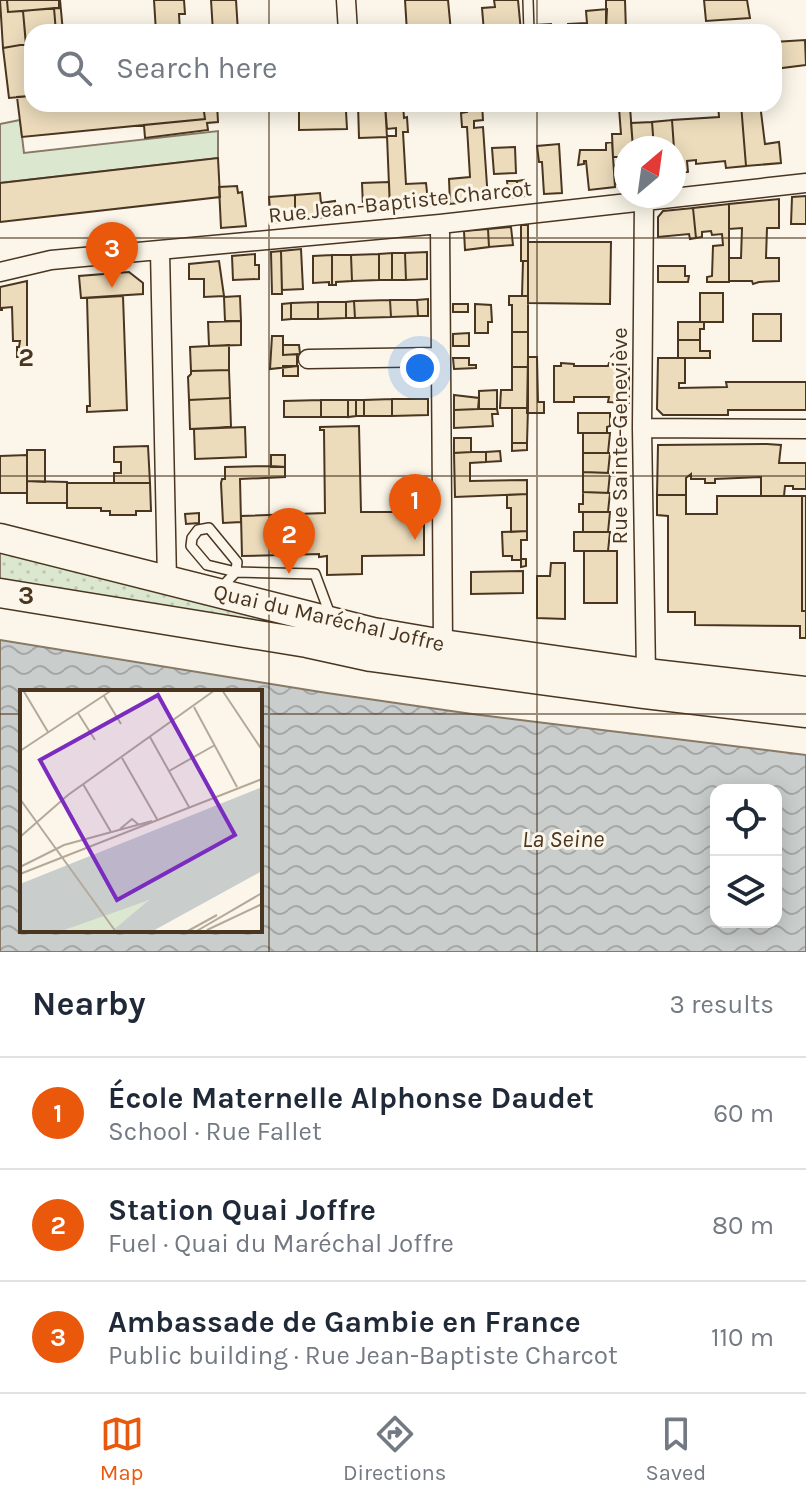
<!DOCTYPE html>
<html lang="en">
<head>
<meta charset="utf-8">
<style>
	:root { --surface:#fff; --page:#f2f2f3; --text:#1f2937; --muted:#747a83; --line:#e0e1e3; --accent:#ea580c }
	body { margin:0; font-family:Karla,sans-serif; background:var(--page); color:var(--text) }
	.controls { position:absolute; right:24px; bottom:24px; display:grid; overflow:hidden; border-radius:16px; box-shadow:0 4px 20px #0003 }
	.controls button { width:72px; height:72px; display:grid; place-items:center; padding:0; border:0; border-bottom:2px solid var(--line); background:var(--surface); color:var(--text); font:40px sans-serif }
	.compass { position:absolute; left:614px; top:136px; width:72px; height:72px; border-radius:50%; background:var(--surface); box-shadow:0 4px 20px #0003; rotate:29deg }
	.you { position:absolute; left:420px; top:368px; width:28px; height:28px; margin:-20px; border:6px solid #fff; border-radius:50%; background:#1a73e8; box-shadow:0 0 0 12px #1a73e833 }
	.badge { display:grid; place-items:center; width:52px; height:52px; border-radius:50%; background:var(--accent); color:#fff; font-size:26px; font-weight:700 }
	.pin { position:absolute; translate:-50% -66px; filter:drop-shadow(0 2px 4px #0008) }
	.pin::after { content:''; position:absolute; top:42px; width:28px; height:24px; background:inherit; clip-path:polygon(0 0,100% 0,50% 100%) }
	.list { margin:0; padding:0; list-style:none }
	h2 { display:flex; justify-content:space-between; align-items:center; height:104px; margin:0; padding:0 32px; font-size:34px }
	h2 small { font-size:26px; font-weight:400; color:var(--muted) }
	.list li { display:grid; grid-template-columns:52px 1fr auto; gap:24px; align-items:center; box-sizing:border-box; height:112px; padding:0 32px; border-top:2px solid var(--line) }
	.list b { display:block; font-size:30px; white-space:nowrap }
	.list p { margin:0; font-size:26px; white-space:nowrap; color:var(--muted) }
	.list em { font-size:26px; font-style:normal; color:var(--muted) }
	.icon { flex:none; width:44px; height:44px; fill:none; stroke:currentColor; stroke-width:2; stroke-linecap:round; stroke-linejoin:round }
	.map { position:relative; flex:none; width:806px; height:952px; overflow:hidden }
	.search { position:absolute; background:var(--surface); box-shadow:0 4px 20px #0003; left:24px; right:24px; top:24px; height:88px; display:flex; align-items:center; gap:20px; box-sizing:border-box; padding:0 28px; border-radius:24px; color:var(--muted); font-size:30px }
	.sheet { height:440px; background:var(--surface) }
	nav { display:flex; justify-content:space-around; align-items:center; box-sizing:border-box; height:112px; border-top:2px solid var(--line); background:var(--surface); font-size:22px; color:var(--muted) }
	nav a { display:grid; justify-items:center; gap:4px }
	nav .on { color:var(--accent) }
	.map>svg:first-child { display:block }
	.grass { fill:url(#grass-dots); stroke:#887966; stroke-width:2 }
	.garden { fill:#dce7d0; stroke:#887966; stroke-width:2 }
	.water { fill:url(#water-waves); stroke:#887966; stroke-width:2; fill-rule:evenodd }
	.building { fill:#ecdcbc; stroke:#4a3520; stroke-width:2 }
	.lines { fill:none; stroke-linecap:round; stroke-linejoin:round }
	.lane-casing { stroke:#4a3520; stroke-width:12 }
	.street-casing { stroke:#4a3520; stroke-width:21 }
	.primary-casing { stroke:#4a3520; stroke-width:31 }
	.lane { stroke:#fbf6e9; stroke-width:9 }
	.street { stroke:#fbf6e9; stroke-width:18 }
	.primary { stroke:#fbf6e9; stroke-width:28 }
	.grid { fill:none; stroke:#4a3520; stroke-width:2; stroke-opacity:0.55 }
	.labels { text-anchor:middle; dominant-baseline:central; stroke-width:6; stroke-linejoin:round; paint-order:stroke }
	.street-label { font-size:22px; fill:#4a3520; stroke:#fbf6e9 }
	.water-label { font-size:24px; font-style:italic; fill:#4a3520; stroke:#fbf6e9 }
	.inset-road { fill:none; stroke:#b4a999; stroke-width:2 }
	.view { fill:#7b2cbf; fill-opacity:0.15; stroke:#7b2cbf; stroke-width:4 }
	.inset-edge { fill:none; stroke:#4a3520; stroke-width:4 }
	.grid-label { font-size:26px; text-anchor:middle; font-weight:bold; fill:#4a3520; stroke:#fbf6e9; stroke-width:6; stroke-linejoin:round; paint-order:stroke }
</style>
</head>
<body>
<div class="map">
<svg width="806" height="952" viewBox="0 0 806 952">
	<defs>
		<pattern id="grass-dots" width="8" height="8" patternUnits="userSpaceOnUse" patternTransform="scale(2)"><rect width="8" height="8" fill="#dce7d0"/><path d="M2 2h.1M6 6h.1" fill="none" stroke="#bec7b2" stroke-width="1.8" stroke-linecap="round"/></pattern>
		<pattern id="water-waves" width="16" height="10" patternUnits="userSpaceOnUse" patternTransform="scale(2)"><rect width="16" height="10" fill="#c9cecd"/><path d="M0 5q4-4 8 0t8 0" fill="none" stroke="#a5a8a6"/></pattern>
	</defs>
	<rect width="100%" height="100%" fill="#fbf6e9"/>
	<path class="grass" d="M0,548L330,635L0,582Z"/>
	<path class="garden" d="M20,120L24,153L218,131V158L0,183V124Z"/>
	<path class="water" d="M0,640L327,693L472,714L806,755V952H0ZM22,692H260V930H22ZM716,790H776V922H716Z"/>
	<path class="building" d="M0,0H7L8,12L23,11L26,44L3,48Z
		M7,0H59V8L8,12Z
		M59,0H60L63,32H56L54,8H59Z
		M154,0H184L185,14H179L180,32H156Z
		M211,0H236L238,32H213Z
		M405,0H448L451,32H407Z
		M494,0H518L521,32H484L482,8L495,7Z
		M606,0H625L626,32H606Z
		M704,0H747L750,18L706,21Z
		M54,8L56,32H32V92H30L23,11Z
		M607,9L606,32H568V24L587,23L586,11Z
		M551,24V32H534V25Z
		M103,27H107L112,30L141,28L142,32H89L100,31Z
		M805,40L806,65L774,69V42Z
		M26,44L30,96L9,98L3,48Z
		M30,92H32V104H203L205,119L22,137L17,97L30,96Z
		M203,104H217L218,122L207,123L208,130L145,138L144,125L205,119Z
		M320,104H341V111H346L347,129L299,130V107H320Z
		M358,104H385L387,137L359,138Z
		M385,104H403L404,118L407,117L408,132H403L406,184L426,183L427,192H429L430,206L390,210L387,136H396V128L387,129Z
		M466,104H482L483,120L474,121V128L483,127L488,200L450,204L449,179L470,177L467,127H462L461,113L467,112Z
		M523,104H544L545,109L524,110Z
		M718,104H741L746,166L726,168L725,161L696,164V160L687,161L688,172L680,173V177H676L672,120L719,117Z
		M741,104H760L765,144L779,142L781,163L746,166Z
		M630,107L633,148H626V152H622L623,157H613L612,134H621L619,108Z
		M672,120L674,149L654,148L652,122Z
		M652,122L654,148H633L631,123Z
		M612,142L615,187L589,190L586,161H584V164L578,165L580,150H606V143Z
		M559,144L562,193L544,194L542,162H539L537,146Z
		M515,147L516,173L494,174L492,148Z
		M218,158L220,197L0,222V183Z
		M626,165V183L615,184L614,166Z
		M524,180L526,196L518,197L517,181Z
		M507,181H517L518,197L509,198Z
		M389,182L390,210L370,212L363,207L362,183Z
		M237,186L238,193L242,192L246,226L221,228L219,187Z
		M320,193L321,203L335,201L337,216L295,220V195Z
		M295,195V220L271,223L269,197Z
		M806,196V224H791L792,197Z
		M779,199V228H767L766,258H779V281L759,282L753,284L752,281H729V258H741L742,228L729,229V204Z
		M729,204V282H707V277L712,276L713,246L723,245L722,234L712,235L711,231L702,232V237L696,238L693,208Z
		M693,208L696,238L690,239L689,234L658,237V217L663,211Z
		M521,225H528V261H521Z
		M511,227L513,245L489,247L488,229Z
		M488,229L489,247L465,250L464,231Z
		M528,242H611L610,304L528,303Z
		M301,249L303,289L282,290L281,251Z
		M281,251L282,294H272L271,252Z
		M427,252V279L406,280L405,253Z
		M392,253V280H379V254Z
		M392,253H405L406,280H392Z
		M255,254V265H259V279L233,280L232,256Z
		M379,254V280L352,281L351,255Z
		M332,255H351L352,281L336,282V285H332Z
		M332,255V285H329V282L313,283V256Z
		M219,261L224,296L204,297V279H189V264Z
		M523,261H528V296H522Z
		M658,266H685V276H689L688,282H658Z
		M129,272L143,283V294L81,298L79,276Z
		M27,281V357H17V347H19L20,341H13L12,307L2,308V310H0V287Z
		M700,293H723V322H700Z
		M123,296L127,410L87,412V406H90L87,298Z
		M240,296L241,321H225L224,297Z
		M509,296H528V332H512V305H509Z
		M428,299V316H418L417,300Z
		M390,300L391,317L355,318L354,301Z
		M390,300H417L418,316L391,317Z
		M354,301L355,318H346V302Z
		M318,302H346V318L318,319Z
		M318,302V319H291V303Z
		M291,303V319L282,320V304Z
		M453,304H468V312H453Z
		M475,304L491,305L492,322H488V333H475Z
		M753,314H781V341H753Z
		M241,321V345L209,346L208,322Z
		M678,322H704V329H700V340H678Z
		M512,332H528V367H512Z
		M469,333V346H453V334Z
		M272,336H283V355L297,354V366L270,369Z
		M678,340H700V351H710V358H678Z
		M229,345V370L191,371L190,347Z
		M283,345H299L300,354L283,355Z
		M528,357H537L538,402H544V413H527Z
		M453,358H469V365H476V368L454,369Z
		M658,358H685V383H679V388L727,387L726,382H806V410H728V415H663L657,409Z
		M561,363L574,364V366H608L609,363L622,364V366H629V403L608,402L609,397H574V402H554V366H561Z
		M283,366H298V376H283Z
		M512,367H528V408H500L501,390H512Z
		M229,370L230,398L189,400L188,377L191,374V371Z
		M497,390V409H479V391Z
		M454,395L479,398L478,409L454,410Z
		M230,398L231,427L190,429L189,400Z
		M392,399V416H364V400Z
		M392,399H428V415L392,416Z
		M321,400H348V417H321Z
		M321,400V417H284V401Z
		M348,400H356V416L348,417Z
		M356,400H364V416H356Z
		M512,408H528L527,443H512Z
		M479,409H497L498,414H492L493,426L454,428V410Z
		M578,413H610V426L607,427V433H578Z
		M359,426L361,512H424V555L362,556V574L327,575V556L319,557V554L242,556L241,516L325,513L324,430H320V427Z
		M245,427L246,457L195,459L194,429Z
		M583,433H610L608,453H583Z
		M454,438H471V452L454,453Z
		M512,443H527V450L512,451Z
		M767,444L781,445L779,463H806V489H793V486H785L784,496H761V477L715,479V483H705V479H691V474L686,478V495H657L658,445Z
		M148,446L150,483H114V473H121V462H114V447Z
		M27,450H45V482L27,481Z
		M500,451L501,461L486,462V452Z
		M471,452H486V462L470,463V481L527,480V494L455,497L454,453Z
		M583,453H610L608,473L583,472Z
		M27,455V493H0V456Z
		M271,455H285V467H271Z
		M271,466L285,467V477L240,479L241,522L223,523L221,483L222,479H225V467Z
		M583,472L610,473L608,493L583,492Z
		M27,481L67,482V503H27Z
		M67,483H150L151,511H136V515H110V511H101V508H67Z
		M583,492L610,493L608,512H579V504H583Z
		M527,494V531L511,532V508H507V495Z
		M657,495H686V514H717V496H802V611H806V638H800V626L695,625V612H668V516L657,515Z
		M802,496H806V611H802Z
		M583,512H610L608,532H583Z
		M199,513V523L186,524L185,514Z
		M527,531V540H521V559H526V566L521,567V560H512V556H503L502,532Z
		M574,532H610L608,551H574Z
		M584,551H617V603H584Z
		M551,563H565V619L537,618V576H550Z
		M523,571V593L471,594V572Z"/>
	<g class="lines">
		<defs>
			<path id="lane" d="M528,0L529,32
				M209,528L237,562L236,572L207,565L191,546L192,538L198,530Z
				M219,590L236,572L315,574L331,617"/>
			<path id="street" d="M346,0L348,32
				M644,200L642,428L646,673
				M440,224L443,644
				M160,251L167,580
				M0,272L51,260L440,224L806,183
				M308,359L440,357
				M642,428L806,429"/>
			<path id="primary" d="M0,538L373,632L443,644L646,673L806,691
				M0,593L307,643L371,657L643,694L806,713"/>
		</defs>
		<use href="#lane" class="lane-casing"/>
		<use href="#street" class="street-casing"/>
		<use href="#primary" class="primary-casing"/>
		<use href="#lane" class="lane"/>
		<use href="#street" class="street"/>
		<use href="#primary" class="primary"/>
	</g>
	<path class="grid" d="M269,0V32M537,0V32M269,104V952M537,104V952M0,238H806M0,476H806M0,714H22M260,714H806"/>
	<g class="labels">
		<g class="street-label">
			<text transform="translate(400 202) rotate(-6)">Rue Jean-Baptiste Charcot</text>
			<text transform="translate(620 436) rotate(-90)">Rue Sainte-Geneviève</text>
			<text transform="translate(329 618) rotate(13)">Quai du Maréchal Joffre</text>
		</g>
		<g class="water-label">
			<text x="563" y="839">La Seine</text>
		</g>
	</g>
	<g transform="translate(20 690)">
		<rect width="242" height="242" fill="#fbf6e9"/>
		<path d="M123,211H131L91,242H39Z" fill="#dce7d0"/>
		<path d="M242,97V181L131,242H91L129,210L39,242H0V194Z" fill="#c9cecd"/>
		<path class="inset-road" d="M3,0L28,42M202,0L242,60M84,6L101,34M174,17L217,97M58,23L75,50M130,47L169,117M0,61L92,0M102,68L137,129M149,81L195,55M63,94L91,142M0,109L96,242M100,139L112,129L119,135M0,147L48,105L195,0M0,177L44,155L132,131M0,184L242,89M187,240L242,214M166,242L197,225M175,242L242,203"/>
		<path class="view" d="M138,5L215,145L97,210L20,70Z"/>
		<rect width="242" height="242" class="inset-edge"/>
	</g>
	<g class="grid-label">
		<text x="26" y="366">2</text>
		<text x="26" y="604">3</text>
	</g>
</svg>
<div class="controls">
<button><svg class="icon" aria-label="locate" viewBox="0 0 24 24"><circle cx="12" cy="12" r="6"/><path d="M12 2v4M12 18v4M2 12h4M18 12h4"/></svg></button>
<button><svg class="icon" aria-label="layers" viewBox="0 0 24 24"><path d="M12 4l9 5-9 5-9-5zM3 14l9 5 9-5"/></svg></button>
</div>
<svg class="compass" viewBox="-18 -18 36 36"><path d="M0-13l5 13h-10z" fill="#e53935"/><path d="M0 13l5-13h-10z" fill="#747a83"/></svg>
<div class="you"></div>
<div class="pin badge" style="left:415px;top:540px">1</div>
<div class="pin badge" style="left:289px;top:574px">2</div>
<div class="pin badge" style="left:112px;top:288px">3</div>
<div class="search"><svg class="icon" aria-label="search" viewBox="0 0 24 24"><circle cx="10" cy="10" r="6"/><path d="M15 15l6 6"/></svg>Search here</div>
</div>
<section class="sheet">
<h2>Nearby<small>3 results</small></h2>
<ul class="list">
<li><span class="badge">1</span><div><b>École Maternelle Alphonse Daudet</b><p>School · Rue Fallet</p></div><em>60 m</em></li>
<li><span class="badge">2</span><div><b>Station Quai Joffre</b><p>Fuel · Quai du Maréchal Joffre</p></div><em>80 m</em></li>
<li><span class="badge">3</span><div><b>Ambassade de Gambie en France</b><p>Public building · Rue Jean-Baptiste Charcot</p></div><em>110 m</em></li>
</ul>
</section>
<nav>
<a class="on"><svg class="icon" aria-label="map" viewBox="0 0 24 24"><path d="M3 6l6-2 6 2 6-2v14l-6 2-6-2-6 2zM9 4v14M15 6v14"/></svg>Map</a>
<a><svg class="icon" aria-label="directions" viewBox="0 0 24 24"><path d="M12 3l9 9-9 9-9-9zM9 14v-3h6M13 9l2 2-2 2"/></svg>Directions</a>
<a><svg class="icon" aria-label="saved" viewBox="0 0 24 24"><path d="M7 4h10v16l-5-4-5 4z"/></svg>Saved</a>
</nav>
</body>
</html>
